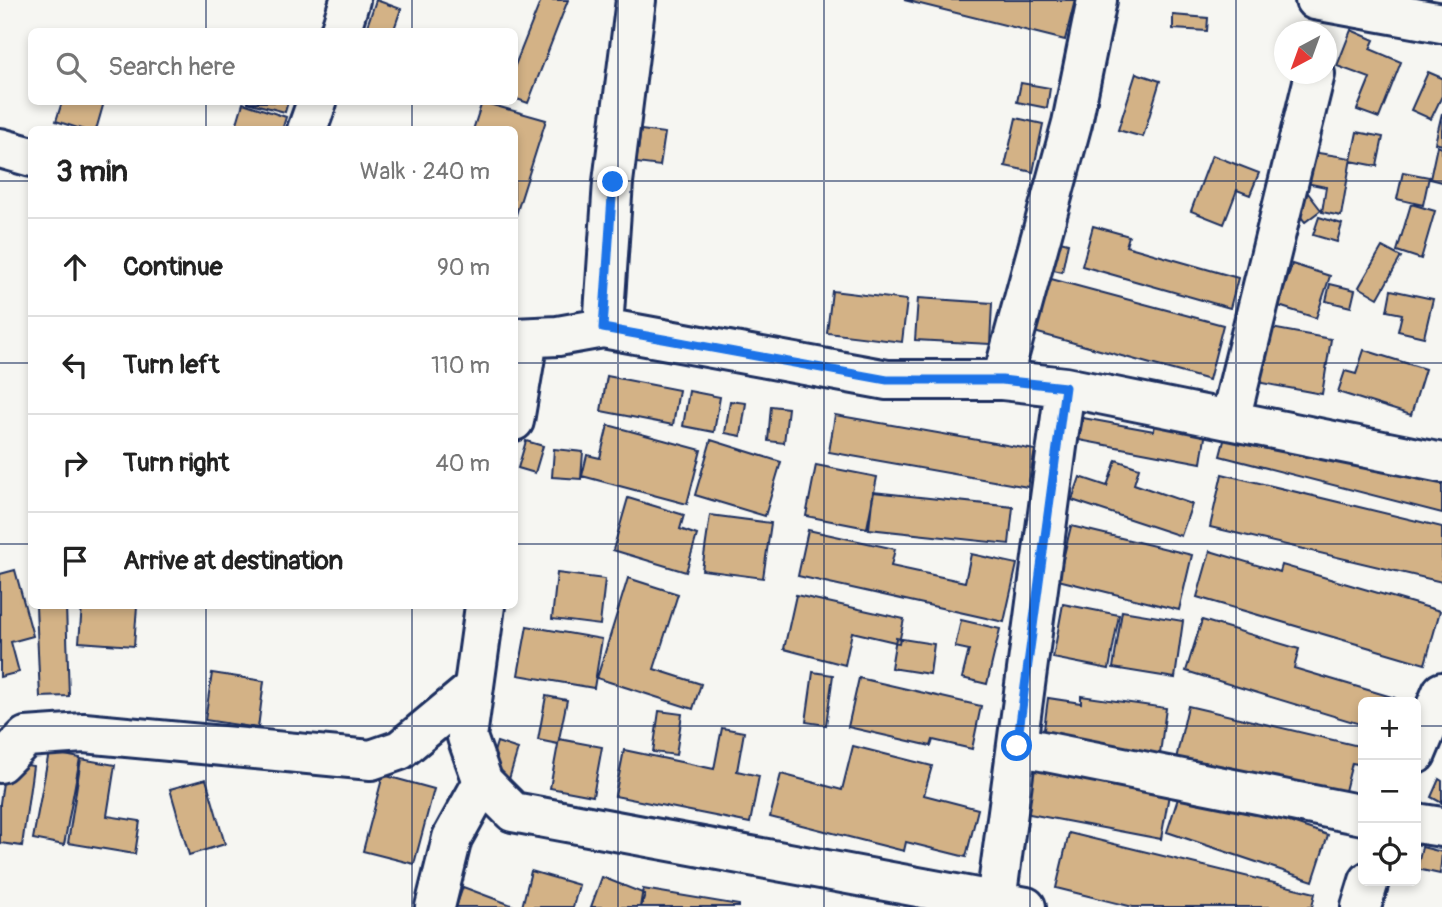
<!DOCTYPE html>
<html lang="en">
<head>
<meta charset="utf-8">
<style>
	:root { --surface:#fff; --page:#f2f2f2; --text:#222; --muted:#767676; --line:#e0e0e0 }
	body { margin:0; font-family:Pangolin,sans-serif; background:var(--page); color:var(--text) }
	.controls { position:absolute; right:21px; bottom:21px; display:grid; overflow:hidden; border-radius:10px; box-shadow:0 4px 10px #0003 }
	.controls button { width:63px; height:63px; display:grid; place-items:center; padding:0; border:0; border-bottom:2px solid var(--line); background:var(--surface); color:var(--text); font:35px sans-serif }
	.compass { position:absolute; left:1274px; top:21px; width:63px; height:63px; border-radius:50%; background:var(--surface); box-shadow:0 4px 10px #0003; rotate:221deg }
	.stop { position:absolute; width:21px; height:21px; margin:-16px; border:5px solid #1a73e8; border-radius:50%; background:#fff }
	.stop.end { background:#1a73e8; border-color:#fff; box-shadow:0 2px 7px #0008 }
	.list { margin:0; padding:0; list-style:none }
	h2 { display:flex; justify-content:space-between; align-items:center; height:91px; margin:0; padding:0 28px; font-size:30px }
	h2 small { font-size:23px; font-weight:400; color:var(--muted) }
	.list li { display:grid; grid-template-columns:46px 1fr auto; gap:21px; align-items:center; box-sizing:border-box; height:98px; padding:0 28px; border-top:2px solid var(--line) }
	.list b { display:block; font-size:26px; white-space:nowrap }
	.list em { font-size:23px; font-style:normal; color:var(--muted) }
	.icon { flex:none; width:38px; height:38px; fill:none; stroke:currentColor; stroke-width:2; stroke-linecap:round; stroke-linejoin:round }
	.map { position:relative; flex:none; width:1442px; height:907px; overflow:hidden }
	.search { position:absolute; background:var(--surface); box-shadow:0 4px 10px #0003; left:28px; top:28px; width:490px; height:77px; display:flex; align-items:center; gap:18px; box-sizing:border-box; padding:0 24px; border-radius:10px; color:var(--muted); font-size:26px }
	.panel { position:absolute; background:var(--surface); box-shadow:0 4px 10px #0003; left:28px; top:126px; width:490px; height:483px; border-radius:10px }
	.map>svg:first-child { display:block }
	.building { fill:#d3b286; stroke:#1b2f5e; stroke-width:2 }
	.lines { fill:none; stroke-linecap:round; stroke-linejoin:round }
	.minor-casing { stroke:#1b2f5e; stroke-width:44 }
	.minor { stroke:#f6f6f2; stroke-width:38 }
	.route { stroke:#1a73e8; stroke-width:9 }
	.grid { fill:none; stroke:#1b2f5e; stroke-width:2; stroke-opacity:0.55 }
</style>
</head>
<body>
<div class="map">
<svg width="1442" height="907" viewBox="0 0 1442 907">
	<rect width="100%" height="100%" fill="#f6f6f2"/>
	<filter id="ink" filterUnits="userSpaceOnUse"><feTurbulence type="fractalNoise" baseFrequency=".0143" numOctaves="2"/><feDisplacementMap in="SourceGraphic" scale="14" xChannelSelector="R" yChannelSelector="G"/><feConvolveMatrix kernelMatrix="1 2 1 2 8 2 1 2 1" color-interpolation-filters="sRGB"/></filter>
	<g filter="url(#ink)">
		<path class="building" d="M376,0L401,9L393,32H365Z
			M541,0H568L528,103L514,98V68Z
			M904,0H1075L1065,40Z
			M1173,15L1208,18L1207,31L1173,29Z
			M1351,30L1374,40L1370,49L1401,62L1379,118L1357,110L1370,78L1337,66Z
			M1428,72L1442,78V96L1431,119L1411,110Z
			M1136,73L1160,81L1143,137L1118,130Z
			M1021,83L1050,88L1047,108L1017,102Z
			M62,102H104L96,130H84L56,121Z
			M247,102H288L285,112Z
			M482,102L546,120L514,221V130H473Z
			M243,103L286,117L282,130H235Z
			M1442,113V145L1435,143Z
			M1016,118L1043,124L1033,172L1005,166Z
			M641,130L665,133L660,166L636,163Z
			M1357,132L1383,137L1377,166L1351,161Z
			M1437,146L1442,148V182L1430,179Z
			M1312,152L1351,158L1341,216L1322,212L1326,187L1306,183Z
			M1212,155L1259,173L1250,195L1237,190L1224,224L1191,211Z
			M1403,172L1429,177L1423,205L1397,199Z
			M1308,193L1321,210L1305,222L1292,205Z
			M1411,204L1435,211L1421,259L1397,251Z
			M1319,217L1342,224L1337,242L1313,235Z
			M1093,226L1129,236L1126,246L1238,278L1230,308L1082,266Z
			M1048,238L1068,243L1062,272L1041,267Z
			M1382,247L1401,257L1378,298L1359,287Z
			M1292,264L1330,276L1316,318L1279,306Z
			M1040,276L1223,325L1209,380L1027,330Z
			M1330,284L1355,290L1351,307L1326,301Z
			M1391,290L1433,299L1424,337L1398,331L1402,314L1387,311Z
			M832,291L907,300L902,342L827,333Z
			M918,298L992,303L990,344L915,340Z
			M1261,326L1331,339L1322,394L1251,381Z
			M1364,350L1425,369L1411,415L1338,392L1345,371L1356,374Z
			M607,376L679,390L673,425L601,411Z
			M689,391L720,397L714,432L683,426Z
			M730,401L746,403L741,436L725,433Z
			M771,406L788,408L784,443L768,441Z
			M835,415L1035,450L1028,487L829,452Z
			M1083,418L1154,431L1155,421L1206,431L1201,463L1079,440Z
			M608,425L701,450L687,504L582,476L587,455L600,458Z
			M1227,429L1442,484V513L1220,456Z
			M711,440L781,462L765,516L695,495Z
			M526,441L543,446L535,473L518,468Z
			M554,449L583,452L581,479L552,477Z
			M1116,460L1139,468L1134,484L1192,504L1181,536L1072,500L1080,477L1107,486Z
			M816,465L877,477L867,528L806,516Z
			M1222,474L1442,527V582L1210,527Z
			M873,492L1013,507L1009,544L869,529Z
			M628,498L684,515L680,529L697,535L686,572L613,550Z
			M710,515L771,523L763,578L702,570Z
			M1071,526L1192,555L1179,610L1058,580Z
			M808,530L895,549L891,566L965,582L971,554L1017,564L1004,622L798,576Z
			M1210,551L1280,572L1282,565L1440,611L1425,664L1197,597Z
			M15,570L33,636L11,642L19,672L0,677V574Z
			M557,573L605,579L600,625L552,619Z
			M628,578L678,594L654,669L701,684L693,709L597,678Z
			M796,595L904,619L899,643L852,632L845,665L784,649Z
			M1063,604L1119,615L1109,669L1053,658Z
			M36,606H66L69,696L40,697Z
			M82,606H137L134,646L79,642Z
			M1122,611L1183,621L1175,678L1113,668Z
			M961,620L1000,629L987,684L962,678L969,650L955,647Z
			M1202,620L1299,649L1294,668L1395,698L1394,702H1363V725L1186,671Z
			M527,626L602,639L594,688L518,675Z
			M896,638L934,644L930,674L891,668Z
			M813,672L833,675L826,725L806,722Z
			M212,673L264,681L258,728L205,720Z
			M859,678L981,706L972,749L933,740L931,746L848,727Z
			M546,696L567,700L558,744L538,740Z
			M1081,696L1166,708L1160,754L1043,737L1048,698L1081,703Z
			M1188,706L1363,747V765L1352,763L1343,799L1176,759Z
			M659,711L682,714L676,755L653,752Z
			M722,728L744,732L737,771L759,776L750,823L615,796L624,750L714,769Z
			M559,739L602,747L593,796L550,788Z
			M497,742L518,749L507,786L486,779Z
			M853,746L932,766L924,795L978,809L966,857L906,842L904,851L770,817L781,774L842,790Z
			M49,752L80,758L64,845L33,839Z
			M81,759L115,765L107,816L140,821L135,854L68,843Z
			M6,762L33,766L22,846L0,843V803Z
			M1027,763L1170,789L1161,839L1019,812Z
			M383,775L434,789L414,864L363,851Z
			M206,779L225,844L189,855L170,789Z
			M1439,779L1442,781V803L1431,797Z
			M1182,786L1328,835L1313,881L1167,832Z
			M1069,833L1315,893L1312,907H1133L1056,888Z
			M1422,847L1442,852L1440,874L1417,869Z
			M531,871L579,885L573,907H522Z
			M602,877L645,894L641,907H591Z
			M463,887L514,906V907H456Z
			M643,889L739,905V907H640Z"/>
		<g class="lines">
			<defs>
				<path id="minor" d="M1315,0L1442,23
					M340,32L350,0
					M307,130L317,102
					M0,148L32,157
					M603,328L887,380H1002L1065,387L1442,463
					M514,338L558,336L603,328L613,182L636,0
					M1002,380L1072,123L1097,0
					M1230,420L1315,74
					M514,421L528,339
					M485,606L467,737L483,782L513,812L1026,907
					M1017,746L1363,815
					M1416,754L1442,692
					M0,763L26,737L84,733L371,760L400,750L471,691
					M1416,823L1442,827
					M996,901L1065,387
					M435,907L452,838L483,782
					M1361,907L1369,881"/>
			</defs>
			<use href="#minor" class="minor-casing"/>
			<use href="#minor" class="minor"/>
		</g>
	</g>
	<g class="lines" filter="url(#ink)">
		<path class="route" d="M613,182L603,328L887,380H1002L1065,387L1017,746"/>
	</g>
	<path class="grid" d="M206,0V32M412,0V32M618,0V907M824,0V907M1030,0V907M1236,0V907M206,102V130M412,102V130M0,181H32M514,181H1442M0,363H32M514,363H1442M0,544H32M514,544H1442M206,606V907M412,606V907M0,726H1363M1416,726H1442"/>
</svg>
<div class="controls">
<button>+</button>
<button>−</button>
<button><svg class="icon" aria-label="locate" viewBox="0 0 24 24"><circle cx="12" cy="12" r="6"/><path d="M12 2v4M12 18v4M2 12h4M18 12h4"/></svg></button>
</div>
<svg class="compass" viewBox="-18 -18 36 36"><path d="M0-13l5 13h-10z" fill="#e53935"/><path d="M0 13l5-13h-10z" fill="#767676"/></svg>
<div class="stop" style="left:1017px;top:746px"></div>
<div class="stop end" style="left:613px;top:182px"></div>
<div class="search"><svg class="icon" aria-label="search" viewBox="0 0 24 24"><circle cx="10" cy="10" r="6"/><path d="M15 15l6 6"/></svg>Search here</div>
<section class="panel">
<h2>3 min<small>Walk · 240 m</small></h2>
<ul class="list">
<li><svg class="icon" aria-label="ahead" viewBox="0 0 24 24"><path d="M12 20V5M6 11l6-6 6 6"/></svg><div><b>Continue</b></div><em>90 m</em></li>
<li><svg class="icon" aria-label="left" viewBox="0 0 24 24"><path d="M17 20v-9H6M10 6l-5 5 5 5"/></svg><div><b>Turn left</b></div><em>110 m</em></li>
<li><svg class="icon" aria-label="right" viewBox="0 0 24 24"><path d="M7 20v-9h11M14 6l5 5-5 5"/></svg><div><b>Turn right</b></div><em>40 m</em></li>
<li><svg class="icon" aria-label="arrive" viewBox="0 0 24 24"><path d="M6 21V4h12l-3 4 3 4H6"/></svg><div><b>Arrive at destination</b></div></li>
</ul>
</section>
</div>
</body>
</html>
